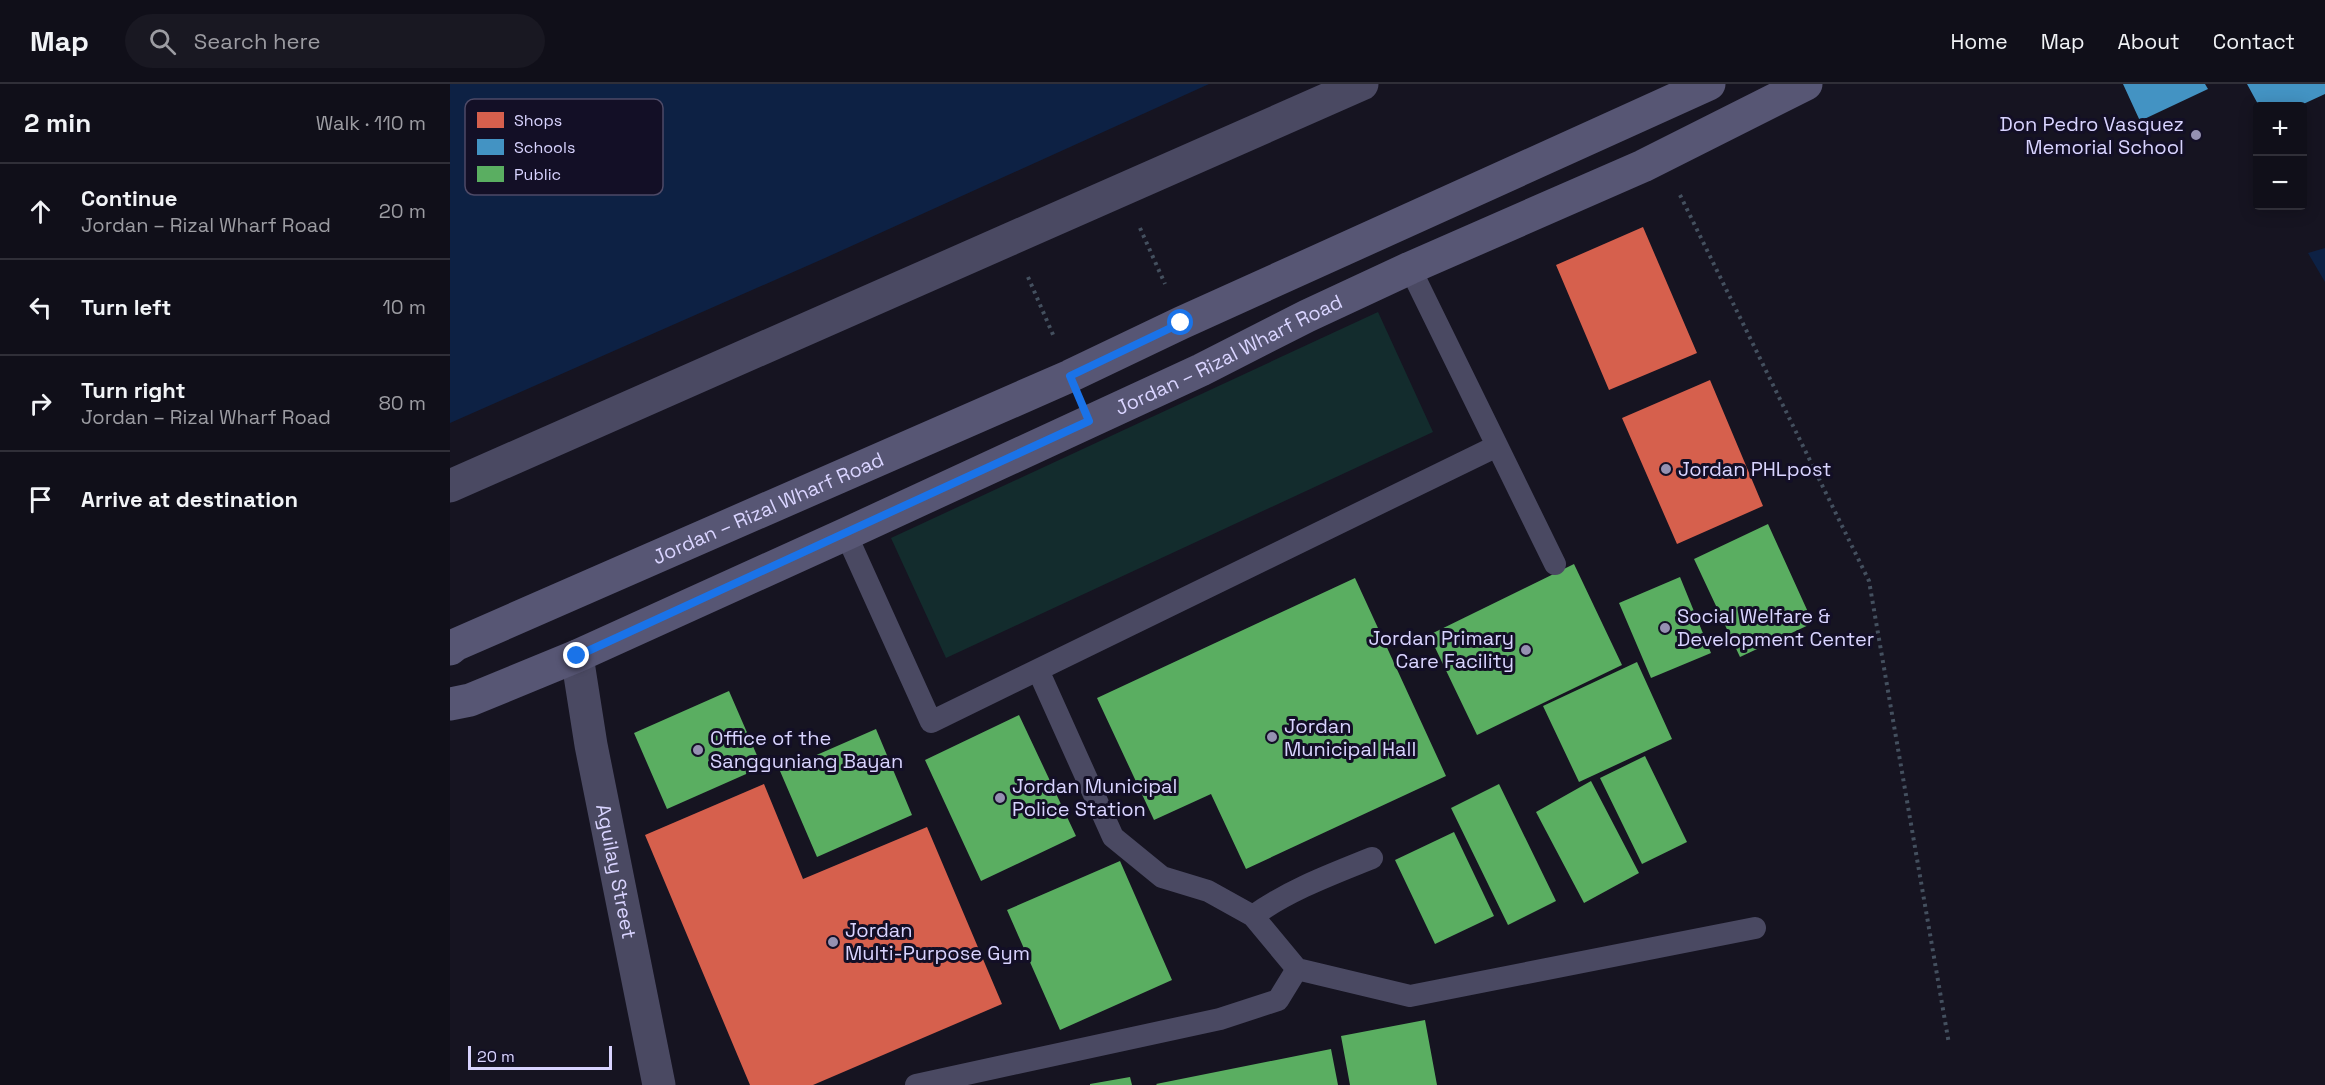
<!DOCTYPE html>
<html lang="en">
<head>
<meta charset="utf-8">
<style>
	:root { --surface:#100f19; --page:#191822; --text:#f1f3f6; --muted:#9c9ca2; --line:#302f38 }
	body { margin:0; font-family:"Space Grotesk",sans-serif; background:var(--page); color:var(--text) }
	.controls { position:absolute; right:18px; top:18px; display:grid; overflow:hidden; border-radius:6px; box-shadow:0 3px 15px #0003 }
	.controls button { width:54px; height:54px; display:grid; place-items:center; padding:0; border:0; border-bottom:2px solid var(--line); background:var(--surface); color:var(--text); font:30px sans-serif }
	.scale { position:absolute; left:18px; bottom:15px; width:144px; box-sizing:border-box; padding-left:6px; border:3px solid #d9d4ff; border-top:0; font-size:16px; line-height:21px; white-space:nowrap; color:#d9d4ff; -webkit-text-stroke:4px #130f26; paint-order:stroke }
	.stop { position:absolute; width:18px; height:18px; margin:-14px; border:4px solid #1a73e8; border-radius:50%; background:#fff }
	.stop.end { background:#1a73e8; border-color:#fff; box-shadow:0 2px 6px #0008 }
	.list { margin:0; padding:0; list-style:none }
	h2 { display:flex; justify-content:space-between; align-items:center; height:78px; margin:0; padding:0 24px; font-size:26px }
	h2 small { font-size:20px; font-weight:400; color:var(--muted) }
	.list li { display:grid; grid-template-columns:39px 1fr auto; gap:18px; align-items:center; box-sizing:border-box; height:96px; padding:0 24px; border-top:2px solid var(--line) }
	.list b { display:block; font-size:22px; white-space:nowrap }
	.list p { margin:0; font-size:20px; white-space:nowrap; color:var(--muted) }
	.list em { font-size:20px; font-style:normal; color:var(--muted) }
	.icon { flex:none; width:33px; height:33px; fill:none; stroke:currentColor; stroke-width:2; stroke-linecap:round; stroke-linejoin:round }
	.map { position:relative; flex:none; width:1875px; height:1001px; overflow:hidden }
	header { display:flex; align-items:center; gap:36px; box-sizing:border-box; height:84px; padding:0 30px; background:var(--surface); border-bottom:2px solid var(--line) }
	header strong { font-size:28px }
	nav { display:flex; gap:33px; margin-inline-start:auto; font-size:21px }
	.search { width:420px; height:54px; background:var(--page); display:flex; align-items:center; gap:15px; box-sizing:border-box; padding:0 21px; border-radius:33px; color:var(--muted); font-size:22px }
	main { display:flex }
	aside { flex:1; background:var(--surface) }
	.map>svg:first-child { display:block }
	.green { fill:#132c2d }
	.water { fill:#0d2144 }
	.shops { fill:#d6604d }
	.schools { fill:#4393c3 }
	.public { fill:#5aae61 }
	.lines { fill:none; stroke-linecap:round; stroke-linejoin:round }
	.path { stroke:#44505f; stroke-width:4; stroke-dasharray:3 4.5; stroke-linecap:butt }
	.service { stroke:#4a4962; stroke-width:22 }
	.pedestrian { stroke:#4a4962; stroke-width:33 }
	.tertiary { stroke:#4a4962; stroke-width:33 }
	.secondary { stroke:#575674; stroke-width:33 }
	.route { stroke:#1a73e8; stroke-width:8 }
	.poi-dot { fill:#9591b1; stroke:#130f26; stroke-width:2 }
	.labels { text-anchor:middle; dominant-baseline:central; stroke-width:6; stroke-linejoin:round; paint-order:stroke }
	.poi-label { font-size:20px; fill:#d9d4ff; stroke:#130f26; text-anchor:start }
	.street-label { font-size:20px; fill:#d9d4ff; stroke:#130f26 }
	.key { fill:#130f26; stroke:#4e4a67; stroke-width:1.5 }
	.key-label { font-size:16px; fill:#d9d4ff }
</style>
</head>
<body>
<header>
<strong>Map</strong>
<div class="search"><svg class="icon" aria-label="search" viewBox="0 0 24 24"><circle cx="10" cy="10" r="6"/><path d="M15 15l6 6"/></svg>Search here</div>
<nav><a>Home</a><a>Map</a><a>About</a><a>Contact</a></nav>
</header>
<main>
<aside>
<h2>2 min<small>Walk · 110 m</small></h2>
<ul class="list">
<li><svg class="icon" aria-label="ahead" viewBox="0 0 24 24"><path d="M12 20V5M6 11l6-6 6 6"/></svg><div><b>Continue</b><p>Jordan – Rizal Wharf Road</p></div><em>20 m</em></li>
<li><svg class="icon" aria-label="left" viewBox="0 0 24 24"><path d="M17 20v-9H6M10 6l-5 5 5 5"/></svg><div><b>Turn left</b></div><em>10 m</em></li>
<li><svg class="icon" aria-label="right" viewBox="0 0 24 24"><path d="M7 20v-9h11M14 6l5 5-5 5"/></svg><div><b>Turn right</b><p>Jordan – Rizal Wharf Road</p></div><em>80 m</em></li>
<li><svg class="icon" aria-label="arrive" viewBox="0 0 24 24"><path d="M6 21V4h12l-3 4 3 4H6"/></svg><div><b>Arrive at destination</b></div></li>
</ul>
</aside>
<div class="map">
<svg width="1875" height="1001" viewBox="0 0 1875 1001">
	<rect width="100%" height="100%" fill="#161421"/>
	<path class="green" d="M928,228L983,348L496,574L441,454Z"/>
	<path class="water" d="M0,0H759L375,174L0,339Z
		M1875,164V198L1858,169Z"/>
	<path class="shops" d="M1193,143L1247,269L1159,306L1106,181Z
		M1260,296L1313,422L1227,460L1172,334Z
		M314,700L353,795L477,743L552,920L363,1001H300L195,751Z"/>
	<path class="schools" d="M1673,0H1755L1758,5L1690,37Z
		M1797,0H1875V10L1849,22H1809Z"/>
	<path class="public" d="M1318,440L1363,539L1290,573L1244,475Z
		M1124,480L1172,581L1027,651L979,551Z
		M1230,493L1261,569L1201,594L1169,519Z
		M905,494L996,692L796,785L761,710L704,736L647,614Z
		M1187,578L1222,655L1129,698L1093,622Z
		M279,607L312,683L217,725L184,649Z
		M569,631L626,752L531,797L475,676Z
		M426,645L462,731L367,773L330,687Z
		M1195,672L1237,758L1192,780L1150,694Z
		M1141,697L1189,789L1134,819L1086,728Z
		M1049,700L1106,817L1058,841L1001,724Z
		M1004,748L1044,832L985,860L945,776Z
		M670,777L722,896L610,946L557,826Z
		M975,936L987,1001H900L891,952Z
		M881,965L888,1001H707L706,1000Z
		M680,993L682,1001H640V1000Z"/>
	<g class="lines">
		<path class="path" d="M1230,111L1419,497L1499,960
			M690,144L715,200
			M578,193L604,253"/>
		<path class="service" d="M960,184L1105,480
			M396,450L481,638L1047,362
			M588,586L663,753L712,793L758,807L803,832C839,806 880,791 922,774
			M847,885L960,912L1305,844
			M466,1001L770,935L828,916L847,885L803,832"/>
		<path class="pedestrian" d="M0,402L912,0"/>
		<path class="tertiary" id="s1" d="M127,572L141,661L209,1001"/>
		<g class="secondary">
			<path id="s2" d="M0,565L5,561L620,292L731,239L1259,0"/>
			<path id="s3" d="M0,620L20,616L127,572L396,450L751,286L857,232L960,184L1193,82L1356,0"/>
		</g>
	</g>
	<g class="lines">
		<path class="route" d="M127,572L639,337L620,292L731,239"/>
	</g>
	<g class="poi-dot">
		<circle cx="1746" cy="51" r="6"/>
		<circle cx="1216" cy="385" r="6"/>
		<circle cx="1215" cy="544" r="6"/>
		<circle cx="1076" cy="566" r="6"/>
		<circle cx="822" cy="653" r="6"/>
		<circle cx="248" cy="666" r="6"/>
		<circle cx="550" cy="714" r="6"/>
		<circle cx="383" cy="858" r="6"/>
	</g>
	<g class="labels">
		<g class="poi-label">
			<text x="1734" y="40" text-anchor="end">Don Pedro Vasquez<tspan x="1734" dy="23">Memorial School</tspan></text>
			<text x="1228" y="385">Jordan PHLpost</text>
			<text x="1227" y="532">Social Welfare &amp;<tspan x="1227" dy="23">Development Center</tspan></text>
			<text x="1064" y="554" text-anchor="end">Jordan Primary<tspan x="1064" dy="23">Care Facility</tspan></text>
			<text x="834" y="642">Jordan<tspan x="834" dy="23">Municipal Hall</tspan></text>
			<text x="260" y="654">Office of the<tspan x="260" dy="23">Sangguniang Bayan</tspan></text>
			<text x="562" y="702">Jordan Municipal<tspan x="562" dy="23">Police Station</tspan></text>
			<text x="395" y="846">Jordan<tspan x="395" dy="23">Multi-Purpose Gym</tspan></text>
		</g>
		<g class="street-label">
			<text stroke="none"><textPath href="#s3" startOffset="854">Jordan – Rizal Wharf Road</textPath></text>
			<text stroke="none"><textPath href="#s2" startOffset="348">Jordan – Rizal Wharf Road</textPath></text>
			<text stroke="none"><textPath href="#s1" startOffset="219">Aguilay Street</textPath></text>
		</g>
	</g>
	<rect x="15" y="15" width="198" height="96" rx="9" class="key"/>
	<rect x="27" y="28" width="27" height="16" fill="#d6604d"/>
	<rect x="27" y="55" width="27" height="16" fill="#4393c3"/>
	<rect x="27" y="82" width="27" height="16" fill="#5aae61"/>
	<g class="key-label">
		<text x="64" y="42">Shops</text>
		<text x="64" y="69">Schools</text>
		<text x="64" y="96">Public</text>
	</g>
</svg>
<div class="controls">
<button>+</button>
<button>−</button>
</div>
<div class="scale">20 m</div>
<div class="stop" style="left:731px;top:239px"></div>
<div class="stop end" style="left:127px;top:572px"></div>
</div>
</main>
</body>
</html>
